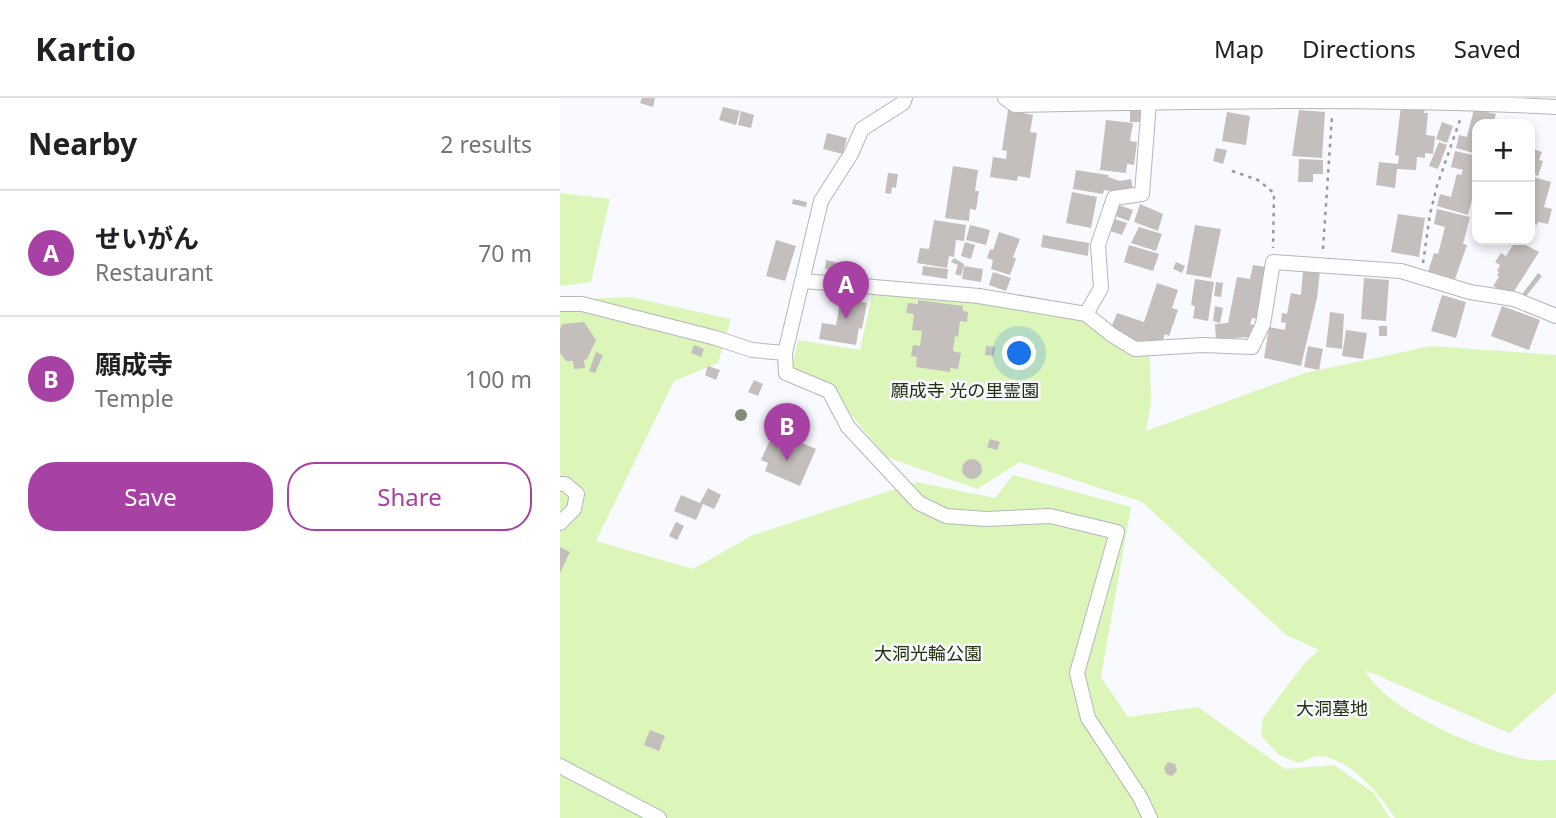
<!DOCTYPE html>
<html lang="en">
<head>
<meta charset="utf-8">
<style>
	:root { --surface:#fff; --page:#f6f6f6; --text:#202124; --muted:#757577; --line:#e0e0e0; --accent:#a841a4 }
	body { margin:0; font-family:"Noto Sans","Noto Sans JP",sans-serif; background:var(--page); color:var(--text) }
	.controls { position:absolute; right:21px; top:21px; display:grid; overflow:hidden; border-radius:14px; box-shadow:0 4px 10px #0003 }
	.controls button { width:63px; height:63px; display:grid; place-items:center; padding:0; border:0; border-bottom:2px solid var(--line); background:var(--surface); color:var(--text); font:35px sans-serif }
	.you { position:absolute; left:460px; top:256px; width:24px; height:24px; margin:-18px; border:5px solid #fff; border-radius:50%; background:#1a73e8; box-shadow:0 0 0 10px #1a73e833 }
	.badge { display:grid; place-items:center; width:46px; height:46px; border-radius:50%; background:var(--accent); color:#fff; font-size:23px; font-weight:700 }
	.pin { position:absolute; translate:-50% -58px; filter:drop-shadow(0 2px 4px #0008) }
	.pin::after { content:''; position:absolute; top:37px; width:24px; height:21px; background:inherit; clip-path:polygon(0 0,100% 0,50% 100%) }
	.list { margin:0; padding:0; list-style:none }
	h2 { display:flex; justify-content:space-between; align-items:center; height:91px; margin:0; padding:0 28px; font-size:30px }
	h2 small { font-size:23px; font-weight:400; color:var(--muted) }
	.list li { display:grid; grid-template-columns:46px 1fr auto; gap:21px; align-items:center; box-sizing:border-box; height:126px; padding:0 28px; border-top:2px solid var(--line) }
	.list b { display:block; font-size:26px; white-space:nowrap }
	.list p { margin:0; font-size:23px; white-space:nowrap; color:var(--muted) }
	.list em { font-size:23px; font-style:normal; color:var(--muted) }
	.actions { display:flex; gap:14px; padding:21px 28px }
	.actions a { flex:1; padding:16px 0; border:2px solid var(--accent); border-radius:28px; text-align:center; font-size:24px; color:var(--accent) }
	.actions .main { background:var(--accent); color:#fff }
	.map { position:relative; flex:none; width:996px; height:720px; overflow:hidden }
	header { display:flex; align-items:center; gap:42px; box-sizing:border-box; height:98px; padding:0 35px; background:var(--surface); border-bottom:2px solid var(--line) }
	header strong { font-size:33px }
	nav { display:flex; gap:38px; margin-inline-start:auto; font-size:24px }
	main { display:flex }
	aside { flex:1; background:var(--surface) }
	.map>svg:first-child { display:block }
	.green { fill:#dcf6ba }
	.building { fill:#c4bfbc }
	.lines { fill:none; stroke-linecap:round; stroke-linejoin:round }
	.minor-casing { stroke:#b4b6bb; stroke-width:16 }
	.path { stroke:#97999c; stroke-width:2.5; stroke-dasharray:3.5 5; stroke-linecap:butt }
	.minor { stroke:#fff; stroke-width:14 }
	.tree { fill:#838b79 }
	.labels { text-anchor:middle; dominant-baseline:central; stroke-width:5; stroke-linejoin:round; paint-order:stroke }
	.park-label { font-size:18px; fill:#23310b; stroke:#f8faff }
</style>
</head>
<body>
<header>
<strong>Kartio</strong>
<nav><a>Map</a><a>Directions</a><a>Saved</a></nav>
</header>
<main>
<aside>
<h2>Nearby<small>2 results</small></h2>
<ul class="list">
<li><span class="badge">A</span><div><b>せいがん</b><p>Restaurant</p></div><em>70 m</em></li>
<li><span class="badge">B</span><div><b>願成寺</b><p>Temple</p></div><em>100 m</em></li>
</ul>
<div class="actions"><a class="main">Save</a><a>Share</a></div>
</aside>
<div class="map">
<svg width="996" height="720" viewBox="0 0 996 720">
	<rect width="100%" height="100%" fill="#f8faff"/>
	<path class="green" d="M0,95L50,101L31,184L0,188Z
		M313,193L410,203L523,221L562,251L590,259L591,305L586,333L745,275L871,248L996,257V594L949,635L805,572C827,614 923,653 969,662C977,663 987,662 996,662V720H835C821,697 789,660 760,658C753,658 746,662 739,665L719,657L701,638L703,620L744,566L759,552L726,537L582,404L460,364L417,391L326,359L284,308L231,273L238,242L300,252Z
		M70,199L171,221L158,265L114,283L36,443L133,471L193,437L357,384L435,400L453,377L571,409L541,579L568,619L638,609L725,671L774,667L814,695L830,720H0V202Z"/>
	<path class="building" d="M82,0H95L93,9L80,5Z
		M582,8V24H570V10Z
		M841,8L865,10L864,15H868L866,37L875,38L873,56L865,55V60L857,59L856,72L837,71L835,90L816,87L819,64L838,66L839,58L835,57Z
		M163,9L180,13L176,27L159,22Z
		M914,11L936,16L933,26H917V56L896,50L899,37L907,39Z
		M448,12L473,17L470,34L477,35L470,80L458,78L457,83L430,79L433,59L446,61L447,53L442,52Z
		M739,12L765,14L762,60L732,58Z
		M181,13L194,17L191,30L178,27Z
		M667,14L690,18L686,47L662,43Z
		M546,22L573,25L570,43L577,44L574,67L567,66L566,75L540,72Z
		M882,24L893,28L887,45L876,41Z
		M267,35L287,40L283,56L263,51Z
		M879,44L887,47L878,71L869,68Z
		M656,50L667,52L663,66L653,63Z
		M970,50L982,54L979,62L983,63L978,78L970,74Z
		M895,53L917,58V83L908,117L877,108L880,96L891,99L897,76L901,77L903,72L891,69Z
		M739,61L763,62V76H753V84H738Z
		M393,68L418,72L415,93H419L416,112L410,111L409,123L385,120Z
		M516,72L548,77V79L560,83L571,81L573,91L559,94L544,92L543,96L513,91Z
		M328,75L338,76L336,90L332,89L331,96L325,95Z
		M970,78L991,84L984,109L992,111L988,126L978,124L977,127L970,125Z
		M512,94L537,99L531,130L506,125Z
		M233,101L247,104L246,109L232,106Z
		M580,106L603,116L598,133L574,124Z
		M559,107L573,112L569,123L555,118Z
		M877,111L910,119L903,146L907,147L895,181L868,174L874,155L878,156L885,129L874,126Z
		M838,116L865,120L859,159L831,154Z
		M555,121L567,125L562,137L550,133Z
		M374,122L406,127L404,143L396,142L394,159L389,158L387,170L357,165L360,150L369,151Z
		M410,127L430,132L426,147L406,142Z
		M635,127L661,131L651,180L626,176Z
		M579,129L602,136L596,153L571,145Z
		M439,134L460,141L453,159L456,161L450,177L431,171L433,162L427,160L430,151L433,152Z
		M483,137L529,145L528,158L481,149Z
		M216,142L236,148L225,183L206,178Z
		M956,142L979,154L951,198L933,188L939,179L937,178L939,174L937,173L940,167L935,164L941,155L946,158Z
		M405,144L415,147L411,161L401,158Z
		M569,147L599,156L593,173L564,164Z
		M394,160L404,166L401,178L395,176L398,167L391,164Z
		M266,162L276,164L275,172L265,171Z
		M288,164L297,166V168L300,169L299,174L287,172Z
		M616,164L625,168L622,175L613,171Z
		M693,167L706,169L699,206L702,207L699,221L692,220L690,226L694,227L691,239L656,241L655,226L668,225L677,179L690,181Z
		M363,168L388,171L387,181L362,177Z
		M404,168L423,171L421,184L402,181Z
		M743,172L760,173L757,200L741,268L704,260L709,229L725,232L726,225L721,224L722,215L727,216L731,195L741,197Z
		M433,174L451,180L446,193L429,187Z
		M978,175L982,178L964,201L960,199Z
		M804,180L829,182L826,223L801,221Z
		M635,181L654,184L648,223L633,220L635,208L631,207Z
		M656,184L663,185L661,199L654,198Z
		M597,185L618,192L612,210L618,212L609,238L605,236L601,248L585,242L584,246L562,239L563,234L551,230L557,215L584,224Z
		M882,197L906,204L896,240L871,233Z
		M281,200L307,205L302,231L299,230L296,247L259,241L262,225L276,227Z
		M358,202L403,208V213L408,214L407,224L400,223L398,239L395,238L393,253L401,255L398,271L390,270V274L356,269L357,259L351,258L353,247L360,248L362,233L352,232L354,216L346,215L348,205L358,206Z
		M655,208L663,210L660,225L653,223Z
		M942,208L980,222L969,252L931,238Z
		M770,214L784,216L782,251L766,249Z
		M24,224L36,242L27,261L24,262L25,270L14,271L13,263H6L0,255V231L2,226Z
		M819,228H827V238H819Z
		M786,232L807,235L803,261L782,258Z
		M134,247L144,251L141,259L131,255Z
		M426,248L435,249L434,258L425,257Z
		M748,248L763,251L759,272L744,269Z
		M36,254L43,257L35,275L29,273Z
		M148,268L160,272L156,282L145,277Z
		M194,282L203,286L198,298L188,294Z
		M221,336L256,351L240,388L205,373L208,365L201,362L209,344L216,347Z
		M430,341L440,344L437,352L427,349Z
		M402 371a10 10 0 1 1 20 0a10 10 0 1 1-20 0Z
		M148,390L161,397L154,411L143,406L136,422L114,413L121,397L140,405Z
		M116,424L124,428L117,442L109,438Z
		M0,449L10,454L0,475Z
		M90,632L105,638L99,653L84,647Z
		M608,664L615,666L617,673L612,678L606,676L604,670Z"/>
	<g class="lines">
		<defs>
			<path id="minor" d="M345,0L343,5L302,31L291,56L261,103L225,255L226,275L269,293L288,329L359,405L386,418L426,421L490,418L557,434L517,575L528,620L580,699L590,720
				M445,0L455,7C636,3 816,0 996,9
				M244,183L419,198L526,216L552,237L575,251L643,247L692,249L703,226L713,164L841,173L910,194L954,201L996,218
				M0,206H22L156,240L192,252L225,255
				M526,216L541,190L538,147L554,100L582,96L589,4
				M0,386H5L17,396L14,411L0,425
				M0,668L99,720"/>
		</defs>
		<use href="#minor" class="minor-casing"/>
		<path class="path" d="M672,73L698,82L714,95L713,150
			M763,151L772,18
			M863,165L870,116L877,88L901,19"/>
		<use href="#minor" class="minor"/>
	</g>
	<circle class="tree" cx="181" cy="317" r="6"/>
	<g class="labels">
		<g class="park-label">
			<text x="405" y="292">願成寺 光の里霊園</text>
			<text x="368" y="555">大洞光輪公園</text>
			<text x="772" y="610">大洞墓地</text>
		</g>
	</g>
</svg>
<div class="controls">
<button>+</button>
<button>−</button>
</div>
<div class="you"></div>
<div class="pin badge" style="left:286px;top:221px">A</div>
<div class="pin badge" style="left:227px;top:363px">B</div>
</div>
</main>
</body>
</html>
